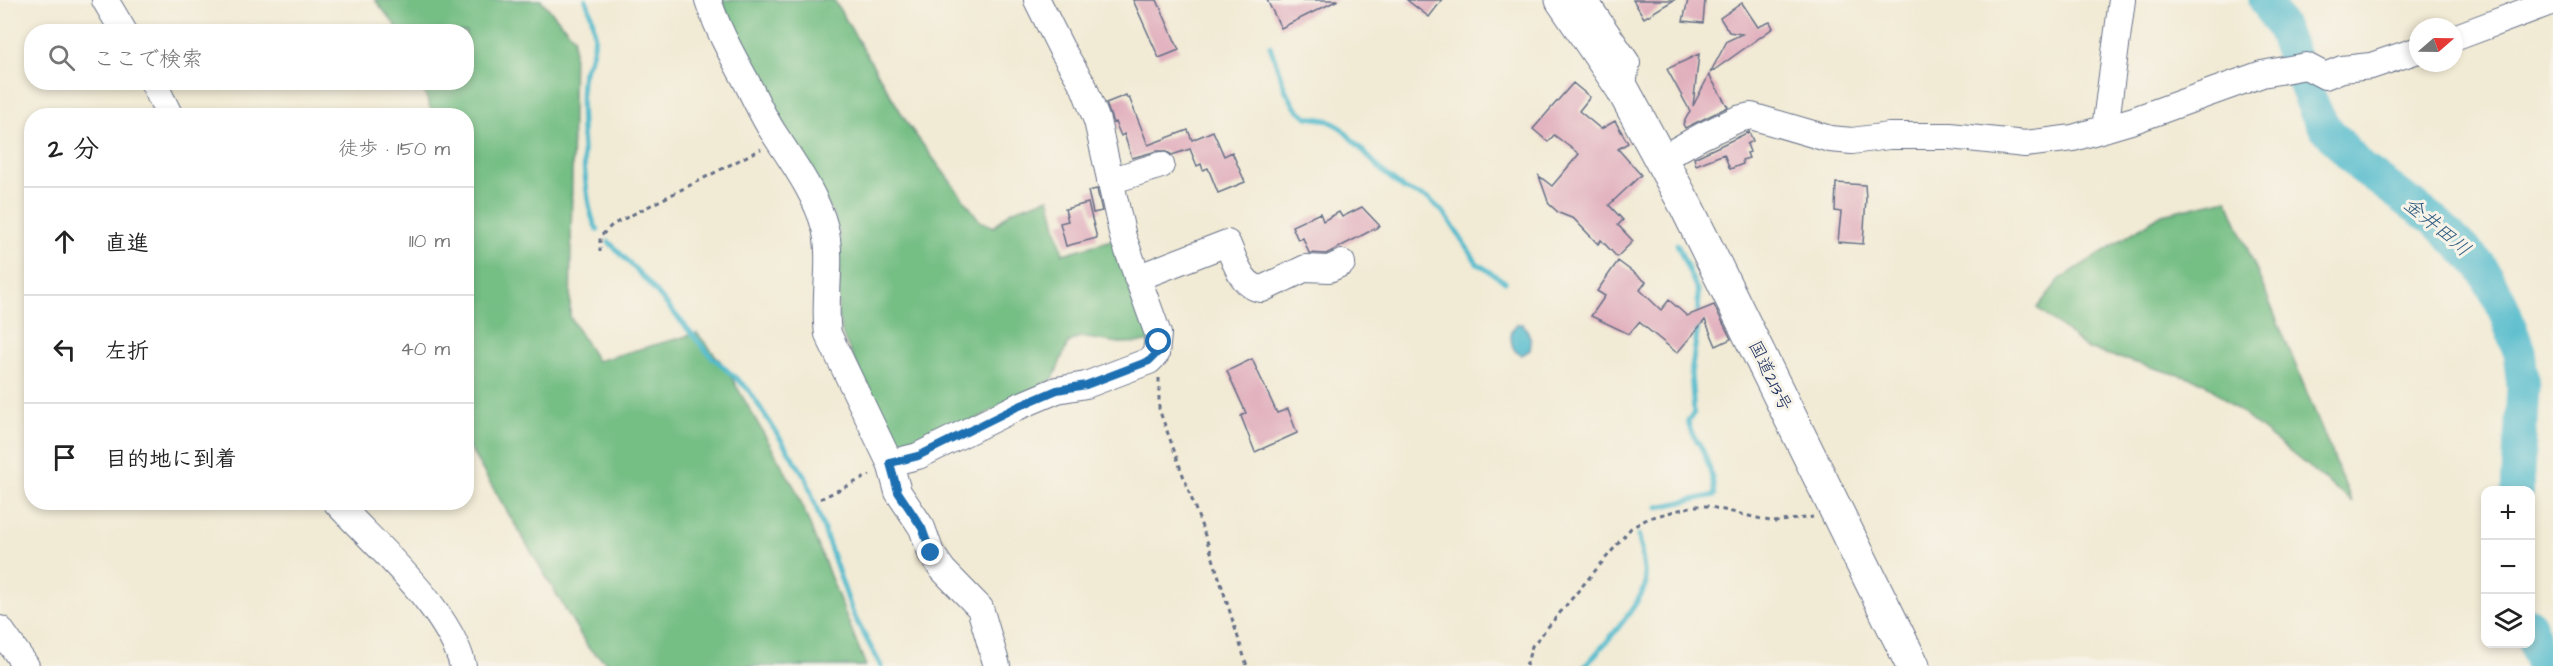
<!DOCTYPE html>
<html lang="ja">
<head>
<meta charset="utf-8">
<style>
	:root { --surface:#fff; --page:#f6f6f6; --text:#222; --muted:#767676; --line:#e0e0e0 }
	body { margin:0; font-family:"Architects Daughter","Klee One",sans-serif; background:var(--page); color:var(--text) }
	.controls { position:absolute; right:18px; bottom:18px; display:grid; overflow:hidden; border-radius:12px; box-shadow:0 3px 9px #0003 }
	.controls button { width:54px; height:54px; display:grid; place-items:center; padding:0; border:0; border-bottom:2px solid var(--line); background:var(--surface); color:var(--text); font:30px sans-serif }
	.compass { position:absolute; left:2409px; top:18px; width:54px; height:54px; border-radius:50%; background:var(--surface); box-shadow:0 3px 9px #0003; rotate:70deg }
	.stop { position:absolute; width:18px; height:18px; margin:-14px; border:4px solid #1f6fb2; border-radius:50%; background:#fff }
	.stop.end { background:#1f6fb2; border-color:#fff; box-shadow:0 2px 6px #0008 }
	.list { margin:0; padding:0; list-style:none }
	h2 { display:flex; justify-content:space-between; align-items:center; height:78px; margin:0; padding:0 24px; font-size:26px }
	h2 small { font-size:20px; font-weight:400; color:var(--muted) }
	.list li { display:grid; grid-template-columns:39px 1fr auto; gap:18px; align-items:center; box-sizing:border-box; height:108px; padding:0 24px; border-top:2px solid var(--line) }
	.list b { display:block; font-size:22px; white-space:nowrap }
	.list em { font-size:20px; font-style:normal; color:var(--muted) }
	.icon { flex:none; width:33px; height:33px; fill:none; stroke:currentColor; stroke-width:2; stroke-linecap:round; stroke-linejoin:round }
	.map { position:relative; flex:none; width:2553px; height:666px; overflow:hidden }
	.search { position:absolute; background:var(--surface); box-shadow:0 3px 9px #0003; left:24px; top:24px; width:450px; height:66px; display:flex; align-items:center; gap:15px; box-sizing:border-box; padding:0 21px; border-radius:24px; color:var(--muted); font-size:22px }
	.panel { position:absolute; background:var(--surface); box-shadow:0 3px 9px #0003; left:24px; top:108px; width:450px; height:402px; border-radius:24px }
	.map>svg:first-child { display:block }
	.forest { fill:#74be84; stroke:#487671; stroke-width:1.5 }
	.water { fill:#50bacc; stroke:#367495; stroke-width:1.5 }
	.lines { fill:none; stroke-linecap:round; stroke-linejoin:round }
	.stream { stroke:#50bacc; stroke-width:5 }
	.river { stroke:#50bacc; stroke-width:33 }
	.building { fill:#e0acbb }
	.minor-casing { stroke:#667087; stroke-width:28 }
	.highway-casing { stroke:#667087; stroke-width:35 }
	.path { stroke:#667087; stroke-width:3; stroke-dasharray:4.5 4.5; stroke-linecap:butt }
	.minor { stroke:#fff; stroke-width:26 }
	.highway { stroke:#fff; stroke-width:33 }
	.route { stroke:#1f6fb2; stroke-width:8 }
	.labels { text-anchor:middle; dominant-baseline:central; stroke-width:6; stroke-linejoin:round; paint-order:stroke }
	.street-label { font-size:18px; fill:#1b2f5e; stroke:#f7f3e8 }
	.water-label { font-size:20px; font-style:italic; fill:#2b597f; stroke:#f7f3e8 }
</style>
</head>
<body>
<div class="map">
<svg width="2553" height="666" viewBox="0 0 2553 666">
	<rect width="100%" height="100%" fill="#f7f3e8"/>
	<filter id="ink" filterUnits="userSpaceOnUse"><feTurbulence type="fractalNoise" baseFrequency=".0167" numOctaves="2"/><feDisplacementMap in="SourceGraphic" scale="12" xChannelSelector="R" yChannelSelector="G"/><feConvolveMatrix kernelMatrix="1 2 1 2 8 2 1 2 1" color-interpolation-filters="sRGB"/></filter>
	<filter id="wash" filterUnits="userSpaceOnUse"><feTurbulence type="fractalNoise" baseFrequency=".008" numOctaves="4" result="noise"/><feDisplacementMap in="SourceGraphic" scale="24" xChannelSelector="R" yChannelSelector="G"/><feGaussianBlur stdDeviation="1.35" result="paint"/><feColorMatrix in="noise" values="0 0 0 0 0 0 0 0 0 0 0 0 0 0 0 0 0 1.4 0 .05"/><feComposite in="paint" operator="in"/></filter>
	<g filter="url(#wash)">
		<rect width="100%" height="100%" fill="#f1ead4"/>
		<path class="forest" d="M375,0H541L574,37L570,317L597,361L697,333L726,368L796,490L866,666H612L589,649L467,444L470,229L466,217V116L433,115L421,83L466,82V32L400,31Z
			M721,0H834L909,126L980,221L994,227L1011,211L1049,198L1063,254L1119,238L1155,342L1120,343L1079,337L1068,343L1053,379L909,454L893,441L843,336L838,315L840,238L834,216L751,65Z
			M2227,199L2352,502L2203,382L2088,349L2037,308L2060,279L2162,214Z"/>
		<path class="water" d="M1517,324H1523C1529,332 1533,340 1530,350L1522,355C1511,352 1511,341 1511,331Z"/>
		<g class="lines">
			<path class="stream" d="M586,0C593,17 598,36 592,54C589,62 583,71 582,80C580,105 583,214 598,230
				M1270,46L1285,89L1295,107L1307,117L1327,120L1340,127L1383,172L1404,189L1429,199L1445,214L1477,263L1505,282
				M609,242L644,278L710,355L748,389L806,478L853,614L881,666
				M1658,507L1715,495C1713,480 1708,460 1701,447C1695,437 1689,432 1688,420L1694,413L1691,374L1698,326V292L1677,244
				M1585,666C1605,644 1635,611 1646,584L1639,535"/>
			<path class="river" d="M2265,0L2281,26L2315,110L2324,126L2361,167L2436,222L2480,265L2501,302L2519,351L2523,387L2517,490
				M2530,624L2533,639L2542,666"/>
		</g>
		<g id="blocks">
			<path class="building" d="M1133,0H1157L1179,50L1159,58Z
				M1267,0H1338L1281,28Z
				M1407,0H1442L1429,17Z
				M1633,0H1674L1644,18Z
				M1688,0H1705L1703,23L1683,21Z
				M1742,3L1758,27L1770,22L1773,28L1710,73L1727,41L1742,34L1729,32L1720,18Z
				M1699,54L1693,106L1709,75L1728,107L1685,128L1683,124L1690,111L1667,69Z
				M1573,83L1590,97L1579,111L1601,129L1615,121L1628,143L1618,149L1641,175L1609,205L1623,220L1618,225L1633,241L1617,257L1601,240L1598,244L1574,219L1559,213L1549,204L1539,176L1552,186L1579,154L1554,135L1548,142L1533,129Z
				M1126,95L1127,98L1129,97L1148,145L1188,130L1192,140L1213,131L1224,156L1232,152L1245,182L1218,193L1208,168L1203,170L1201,164L1197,166L1190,149L1172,155L1165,151H1157L1132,158L1124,134L1121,136L1115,122L1113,123L1106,103Z
				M1749,132L1753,141L1747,144L1750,152L1747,153L1749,158L1742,160L1743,164L1730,169L1724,154L1696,165L1694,158Z
				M1836,183L1865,185L1866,198L1863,244L1838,242L1841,212L1835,211Z
				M1097,189L1102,211L1093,213L1088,191Z
				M1088,203L1097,238L1066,246L1060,223L1068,221L1065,209Z
				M1362,207L1380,226L1326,254L1309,253L1303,238L1298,240L1292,226L1320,213L1323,221L1339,212L1342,217Z
				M1618,261L1646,282L1640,290L1661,310L1669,300L1687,316L1714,305L1731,339L1716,346L1705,320L1677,353L1639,322L1629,334L1591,316L1605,296L1597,291Z
				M1252,359L1277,413L1288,409L1297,433L1255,452L1241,416L1246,413L1227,371Z"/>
		</g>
	</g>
	<g filter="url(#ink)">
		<use href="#blocks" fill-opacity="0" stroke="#667087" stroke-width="1.5"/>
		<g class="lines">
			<defs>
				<path id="minor" d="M105,0L124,32
					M708,0C717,28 731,53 745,79C754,96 762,115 773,132C792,161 816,194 825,228C833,261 823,300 828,334L890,463L898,492L922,528L931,553L943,570L980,608L997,666
					M1584,0L1627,63L1622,88
					M2454,38L2553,1
					M153,82L170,116
					M2105,129L2122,0
					M1661,159L1702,136L1738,119L1751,116L1830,139L1852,141L1889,136H1950L2025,144L2073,138L2134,120L2262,74L2306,66L2325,76L2342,69L2371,66L2418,50
					M1110,181L1161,165
					M1137,278L1227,243C1235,260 1241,287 1262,289L1306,268L1329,269L1342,263
					M890,463L918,456L1017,407L1057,390L1086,385L1149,361L1156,354L1158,334L1123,237L1097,121L1084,87L1061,48L1037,0
					M336,502C377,547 448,607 463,666
					M0,629L26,666"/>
				<path id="highway" d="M1562,0L1622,88L1687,208L1913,666"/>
			</defs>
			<use href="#minor" class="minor-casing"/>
			<use href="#highway" class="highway-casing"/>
			<path class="path" d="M600,252V237L612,225L761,149
				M1159,378V409L1211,552L1247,666
				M820,499L870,475
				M1526,666L1532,646L1631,528L1649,518L1694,506H1707L1774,522L1813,517"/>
			<use href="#minor" class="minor"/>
			<use href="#highway" class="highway"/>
		</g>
	</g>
	<g class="lines" filter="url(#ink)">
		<path class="route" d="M931,553L922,528L898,492L890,463L918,456L1017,407L1057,390L1086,385L1149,361L1156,354L1159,342"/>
	</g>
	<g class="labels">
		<g class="street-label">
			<text transform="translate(1770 376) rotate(64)">国道213号</text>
		</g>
		<g class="water-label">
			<text transform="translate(2437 227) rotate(40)">金井田川</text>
		</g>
	</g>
</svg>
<div class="controls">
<button>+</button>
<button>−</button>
<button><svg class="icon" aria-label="layers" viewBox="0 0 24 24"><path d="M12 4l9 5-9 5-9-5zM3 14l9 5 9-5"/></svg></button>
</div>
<svg class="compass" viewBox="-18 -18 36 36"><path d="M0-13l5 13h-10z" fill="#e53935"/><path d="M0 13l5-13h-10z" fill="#767676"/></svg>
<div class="stop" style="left:1159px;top:342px"></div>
<div class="stop end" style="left:931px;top:553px"></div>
<div class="search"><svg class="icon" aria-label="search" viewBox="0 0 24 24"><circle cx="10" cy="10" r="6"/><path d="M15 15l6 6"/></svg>ここで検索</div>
<section class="panel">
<h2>2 分<small>徒歩 · 150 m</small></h2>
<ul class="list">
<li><svg class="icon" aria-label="ahead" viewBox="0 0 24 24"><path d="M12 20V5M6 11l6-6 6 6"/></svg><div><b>直進</b></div><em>110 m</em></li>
<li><svg class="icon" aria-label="left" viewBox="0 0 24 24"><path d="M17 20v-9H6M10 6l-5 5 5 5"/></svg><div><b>左折</b></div><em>40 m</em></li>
<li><svg class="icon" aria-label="arrive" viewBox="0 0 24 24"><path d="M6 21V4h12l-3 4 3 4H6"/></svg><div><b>目的地に到着</b></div></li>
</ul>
</section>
</div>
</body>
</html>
